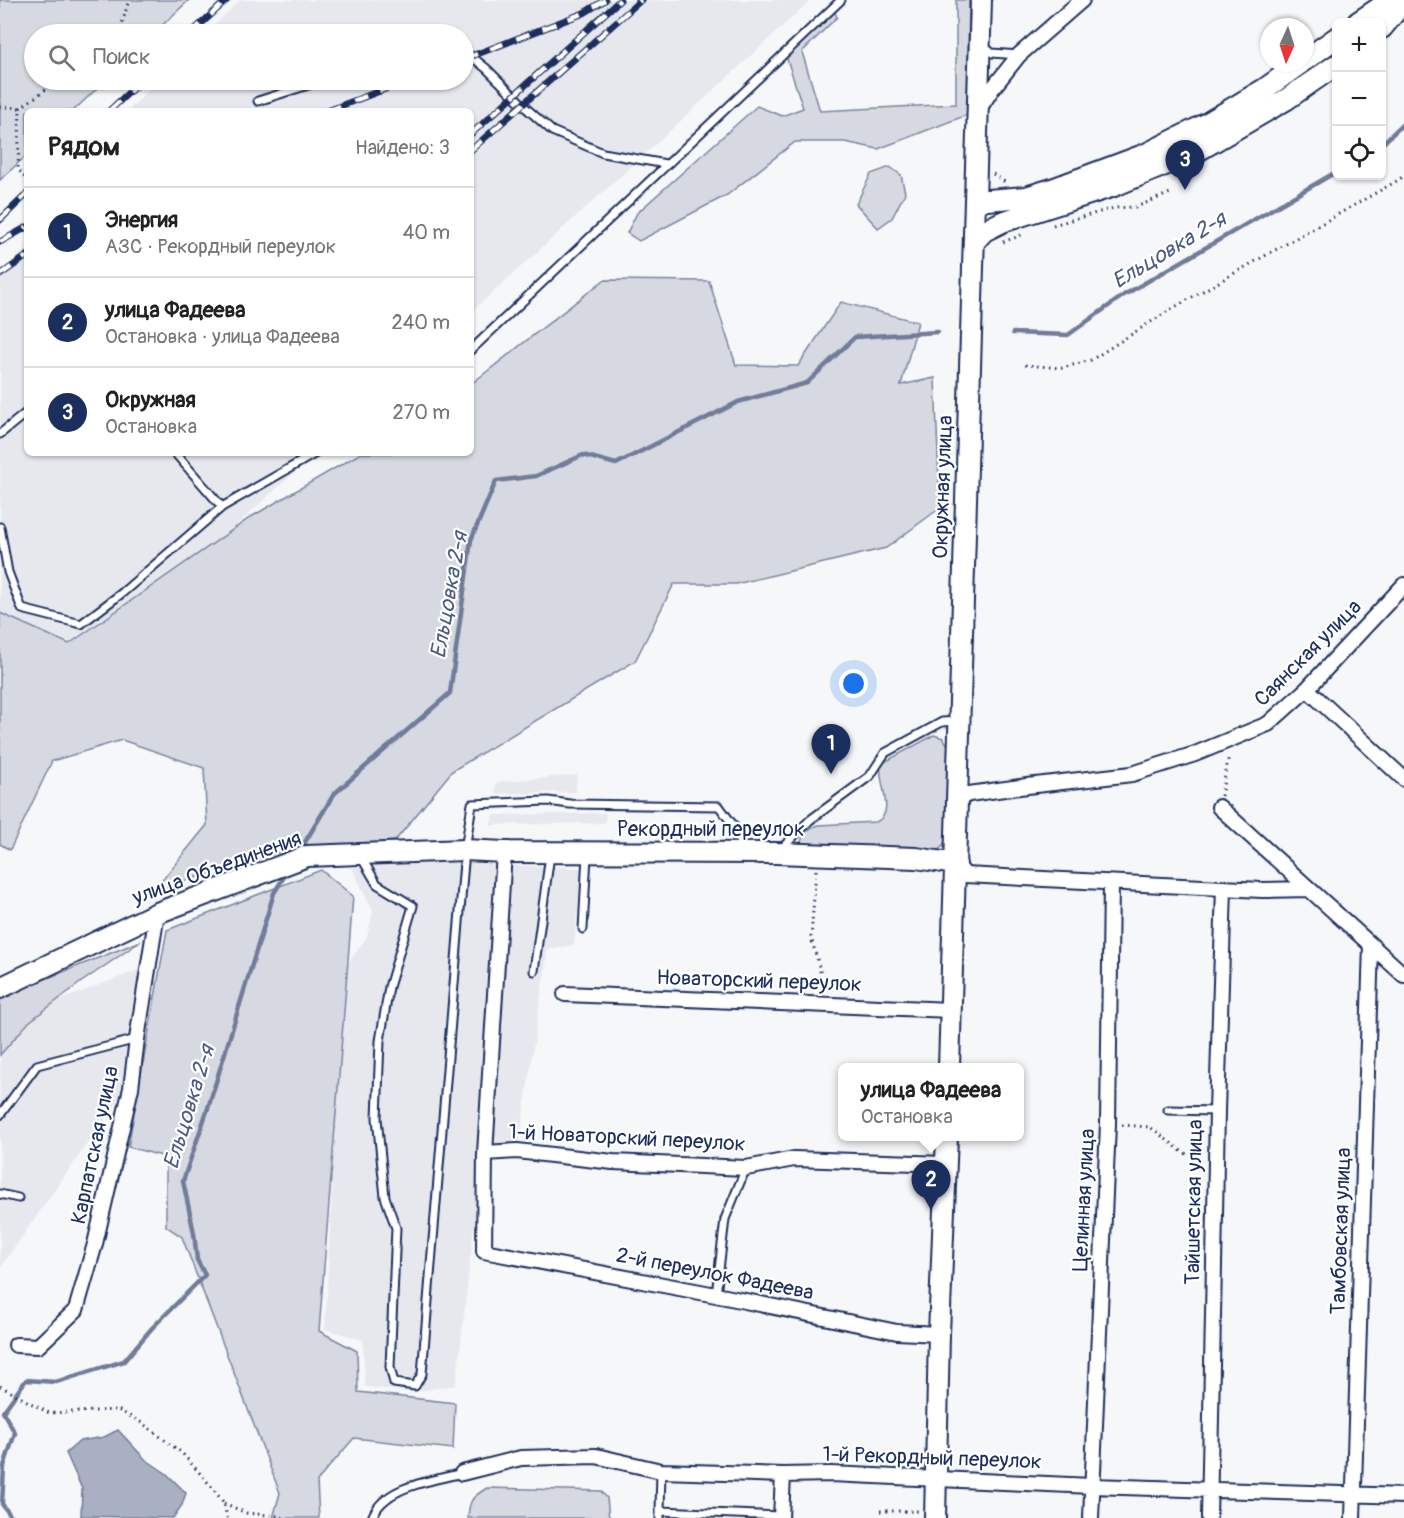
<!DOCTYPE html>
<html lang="ru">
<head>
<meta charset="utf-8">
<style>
	:root { --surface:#fff; --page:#f2f2f2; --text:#222; --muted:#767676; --line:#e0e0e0; --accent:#1b2f5e }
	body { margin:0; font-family:Pangolin,sans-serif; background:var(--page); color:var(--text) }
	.controls { position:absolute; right:18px; top:18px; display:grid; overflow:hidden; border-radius:9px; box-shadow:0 2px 4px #0004 }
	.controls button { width:54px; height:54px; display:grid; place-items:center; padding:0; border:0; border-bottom:2px solid var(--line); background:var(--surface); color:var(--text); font:30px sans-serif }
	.compass { position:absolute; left:1260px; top:18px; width:54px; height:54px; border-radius:50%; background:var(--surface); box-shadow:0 2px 4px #0004; rotate:183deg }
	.you { position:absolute; left:854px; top:684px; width:21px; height:21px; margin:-15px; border:4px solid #fff; border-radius:50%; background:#1a73e8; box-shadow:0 0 0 9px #1a73e833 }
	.badge { display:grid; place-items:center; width:39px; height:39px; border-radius:50%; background:var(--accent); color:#fff; font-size:20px; font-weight:700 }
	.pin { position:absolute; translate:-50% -50px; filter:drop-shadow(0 2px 3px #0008) }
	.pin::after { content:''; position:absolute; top:32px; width:21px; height:18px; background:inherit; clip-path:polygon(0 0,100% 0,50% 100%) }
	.popup { position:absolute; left:838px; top:1063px; width:186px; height:78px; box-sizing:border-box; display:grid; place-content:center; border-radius:9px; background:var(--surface); filter:drop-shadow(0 2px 4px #0005); font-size:20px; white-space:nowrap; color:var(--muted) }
	.popup b { font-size:22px; color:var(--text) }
	.popup::after { content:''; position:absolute; left:50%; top:100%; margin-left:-12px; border:12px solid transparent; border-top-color:var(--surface) }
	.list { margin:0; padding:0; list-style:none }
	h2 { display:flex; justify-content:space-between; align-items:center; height:78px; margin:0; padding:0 24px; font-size:26px }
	h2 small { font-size:20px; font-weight:400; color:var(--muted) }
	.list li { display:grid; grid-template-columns:39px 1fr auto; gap:18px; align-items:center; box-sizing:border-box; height:90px; padding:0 24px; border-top:2px solid var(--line) }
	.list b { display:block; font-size:22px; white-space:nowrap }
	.list p { margin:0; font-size:20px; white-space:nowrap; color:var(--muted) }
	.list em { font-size:20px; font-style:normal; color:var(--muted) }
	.icon { flex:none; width:33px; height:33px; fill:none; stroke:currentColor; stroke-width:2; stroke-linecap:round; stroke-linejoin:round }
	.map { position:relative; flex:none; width:1404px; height:1518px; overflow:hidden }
	.search { position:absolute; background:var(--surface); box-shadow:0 2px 4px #0004; left:24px; top:24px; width:450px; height:66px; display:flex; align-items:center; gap:15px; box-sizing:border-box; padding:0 21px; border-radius:33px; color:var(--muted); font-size:22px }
	.panel { position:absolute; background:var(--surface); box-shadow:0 2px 4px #0004; left:24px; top:108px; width:450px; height:348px; border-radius:9px }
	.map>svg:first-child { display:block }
	.built { fill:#e6e8ee }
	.green { fill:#d6d9e2; stroke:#7884a0; stroke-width:1.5 }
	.water { fill:#a9b0c1; stroke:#707c99; stroke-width:1.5 }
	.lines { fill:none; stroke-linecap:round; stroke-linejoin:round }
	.stream { stroke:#707c99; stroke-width:4.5 }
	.lane-casing { stroke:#1b2f5e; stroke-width:11 }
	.street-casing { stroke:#1b2f5e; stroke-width:18 }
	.secondary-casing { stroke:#1b2f5e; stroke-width:24 }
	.path { stroke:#1b2f5e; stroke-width:3; stroke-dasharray:1.5 4.5; stroke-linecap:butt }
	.lane { stroke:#fff; stroke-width:7 }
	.street { stroke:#fff; stroke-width:14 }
	.secondary { stroke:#fff; stroke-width:20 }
	.rail-casing { stroke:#1b2f5e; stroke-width:7 }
	.rail { stroke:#fff; stroke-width:4.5; stroke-dasharray:14; stroke-linecap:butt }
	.labels { text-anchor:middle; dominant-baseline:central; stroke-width:4.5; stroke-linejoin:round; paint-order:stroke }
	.street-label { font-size:21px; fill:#1b2f5e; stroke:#fff }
	.water-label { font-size:22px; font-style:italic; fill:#4d5c81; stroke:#fff }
</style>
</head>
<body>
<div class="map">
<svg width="1404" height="1518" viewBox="0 0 1404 1518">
	<rect width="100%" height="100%" fill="#f6f7f9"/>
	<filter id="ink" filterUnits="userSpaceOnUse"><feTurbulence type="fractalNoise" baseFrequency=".0167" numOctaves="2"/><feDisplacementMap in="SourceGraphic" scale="12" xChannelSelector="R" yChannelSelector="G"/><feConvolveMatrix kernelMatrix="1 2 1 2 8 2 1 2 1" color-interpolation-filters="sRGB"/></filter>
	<g filter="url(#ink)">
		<path class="built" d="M240,0H811L635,163L471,312V111H128L159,80H464V34H205Z
			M27,249V453H316L150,603L0,684V272Z
			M577,775L576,792L495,794L497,782Z
			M606,813L605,823L490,825L494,815Z
			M409,861L582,868L574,945L548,949L519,1144L483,1148L456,1385L412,1392L365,1387L363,1340L325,1329L343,970L367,937L373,911L352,868Z
			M139,970L120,1097L0,1268V1048L36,1009Z"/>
		<path class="green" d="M0,0H189L153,34H34V80H106L73,111H27V155L0,180Z
			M956,0H969L967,115L878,149L845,142H795L727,195L639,241L627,233L637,213L757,106L782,116L803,108L785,53L833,8L837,17L802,52L820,111L956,104Z
			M890,167L901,175L905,193L892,218L878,228L856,204L871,174Z
			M604,280L709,281L736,365L798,366L841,302L918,322L901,385L935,378L940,508L886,548L736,584H674L635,661L452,771L395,841L280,852L154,890L207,825L204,768L122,740L52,761L10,850L0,844V613L69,644L251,517L361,453H471V384Z
			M934,735L943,738L953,752L949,837L940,849L932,851L805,848L801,842C804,831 809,828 819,825L876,822C897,813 877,782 881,764Z
			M321,870L353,896L319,1331L357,1351L358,1392L455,1403L453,1449L354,1438L317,1481L319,1518H273L280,1493L182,1237L166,1226V1157L128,1147L167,930Z
			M141,941L80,983L29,1022L0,1055V997Z
			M487,1488L601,1491L607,1498L609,1518H468C469,1500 472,1497 487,1488Z"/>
		<path class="water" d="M118,1430L145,1459L167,1474L186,1493L182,1505L173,1518L81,1516L82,1489L66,1453L80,1441L104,1437Z"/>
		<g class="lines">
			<path class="stream" d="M1382,144L1404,123
				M1015,333H1013L1068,335L1124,295L1336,172
				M299,852L334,794L450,693L471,540L496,481L536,476L583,455L616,464L738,402L807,383L855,337L938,332
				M12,1518L2,1504L4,1466L15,1433L3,1412L26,1380L56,1382L124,1361L152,1328L205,1275L197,1260L194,1233L183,1181L208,1108L274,893L287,872"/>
			<defs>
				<path id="lane" d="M983,45L992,53L1019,55
					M464,53L471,56L487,69L526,108L552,131L603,153L666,164
					M258,101L324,80
					M471,350L841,0
					M0,434L27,412
					M175,453L222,507L316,453
					M0,527L8,572L22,609L81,624L122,593L222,507
					M782,848L810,820L870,776L885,753L942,722L958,721
					M361,857L377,884L413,906L389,987L380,1041L377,1118L385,1197L396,1228L390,1367L394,1383L415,1386L422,1374L465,850L472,804L548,801L570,804L719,806L739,833L741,850
					M583,929L587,855
					M534,971L550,855
					M1168,1110L1217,1111
					M0,1115L37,1065L137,1039
					M0,1194L18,1198
					M716,1295L725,1219L746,1168
					M660,1511L661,1471
					M372,1518C384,1485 434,1481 462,1473
					M660,1518V1511L781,1516"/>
				<path id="street" d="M979,109L992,89L1019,55L1082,0
					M1307,689L1404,779
					M958,799L969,794L1027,786L1132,774L1195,754L1268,724L1307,689L1404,585
					M1219,807L1404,975
					M504,852L485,1153L484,1251L716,1295L897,1332L939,1334
					M956,864L965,875L1262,890L1309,889
					M565,994L951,1010
					M485,1153L517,1151L613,1162L746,1168L794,1159L946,1164
					M16,1345L38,1346L76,1310L95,1244L131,1088L137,1039L157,913
					M462,1473L521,1458L596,1456L661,1471L783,1475L831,1474L1092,1486L1404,1496
					M781,1518L783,1475
					M1091,1518L1108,1124L1111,883
					M1209,1518L1217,1111L1224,888
					M1353,1518L1371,945"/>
				<path id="secondary" d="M1358,22L1391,0
					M1382,28L1404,1
					M1305,60L1336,38
					M975,201L1026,197L1052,189L1146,154L1204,125L1266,88L1301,63
					M974,242L984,231L1002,222L1114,186L1194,153L1287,99L1336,65
					M0,988L157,913L307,856L465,850L504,852L776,853L916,858L956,864
					M949,1068L981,0
					M935,1518L939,1334L947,1136"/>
			</defs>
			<use href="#lane" class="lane-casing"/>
			<use href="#street" class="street-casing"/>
			<use href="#secondary" class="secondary-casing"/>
			<path class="path" d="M119,34L129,0
				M0,107L20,108L18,169L27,180
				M20,108L59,80
				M993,174L1005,182
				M1053,225L1114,208L1136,207L1173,192
				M1003,242L1022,235
				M1025,365L1062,368L1091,360L1173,308L1395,182L1404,176
				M1221,796L1229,755
				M816,870L811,937L820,970L821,991
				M1122,1125L1150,1127L1184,1153L1202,1158
				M0,1386L49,1413L118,1410L142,1423L182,1453L211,1486L224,1503L227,1518
				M224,1503L246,1513L280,1516L283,1518
				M880,1511H920"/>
			<use href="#lane" class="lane"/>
			<use href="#street" class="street"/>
			<use href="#secondary" class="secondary"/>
			<defs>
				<path id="rail" d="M190,34L227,0
					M464,59L584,13L605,0
					M109,111L142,80
					M327,111L409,80
					M471,134L620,0
					M471,150L641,0
					M0,220L27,194
					M0,242L27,227
					M0,275L27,256"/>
			</defs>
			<use href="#rail" class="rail-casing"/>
			<use href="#rail" class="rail"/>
		</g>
	</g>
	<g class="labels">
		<g class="street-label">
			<text transform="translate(943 487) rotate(-88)">Окружная улица</text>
			<text transform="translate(1308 653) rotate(-45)">Саянская улица</text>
			<text x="711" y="829">Рекордный переулок</text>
			<text transform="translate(217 868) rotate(-20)">улица Объединения</text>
			<text transform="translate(759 981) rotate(2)">Новаторский переулок</text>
			<text transform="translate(627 1138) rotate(3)">1-й Новаторский переулок</text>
			<text transform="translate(95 1145) rotate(-78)">Карпатская улица</text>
			<text transform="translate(1084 1200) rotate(-87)">Целинная улица</text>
			<text transform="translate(1194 1202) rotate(-89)">Тайшетская улица</text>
			<text transform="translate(1341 1231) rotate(-88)">Тамбовская улица</text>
			<text transform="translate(715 1274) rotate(11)">2-й переулок Фадеева</text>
			<text transform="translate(932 1458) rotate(2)">1-й Рекордный переулок</text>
		</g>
		<g class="water-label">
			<text transform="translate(1169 250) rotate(-31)">Ельцовка 2-я</text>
			<text transform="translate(449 595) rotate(-80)">Ельцовка 2-я</text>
			<text transform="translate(189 1107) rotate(-73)">Ельцовка 2-я</text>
		</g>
	</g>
</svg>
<div class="controls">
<button>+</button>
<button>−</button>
<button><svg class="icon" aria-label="locate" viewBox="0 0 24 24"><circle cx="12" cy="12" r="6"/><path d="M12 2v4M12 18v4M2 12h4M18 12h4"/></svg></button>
</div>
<svg class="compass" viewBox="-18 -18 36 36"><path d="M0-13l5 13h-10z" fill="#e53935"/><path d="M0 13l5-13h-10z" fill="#767676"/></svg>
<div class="you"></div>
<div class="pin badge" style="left:831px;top:774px">1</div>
<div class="pin badge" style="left:931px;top:1210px">2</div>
<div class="popup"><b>улица Фадеева</b>Остановка</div>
<div class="pin badge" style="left:1185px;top:190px">3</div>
<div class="search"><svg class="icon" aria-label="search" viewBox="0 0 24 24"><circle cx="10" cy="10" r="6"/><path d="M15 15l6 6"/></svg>Поиск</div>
<section class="panel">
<h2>Рядом<small>Найдено: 3</small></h2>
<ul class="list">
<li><span class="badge">1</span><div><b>Энергия</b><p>АЗС · Рекордный переулок</p></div><em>40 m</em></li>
<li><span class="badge">2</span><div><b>улица Фадеева</b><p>Остановка · улица Фадеева</p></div><em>240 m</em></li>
<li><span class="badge">3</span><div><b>Окружная</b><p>Остановка</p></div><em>270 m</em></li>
</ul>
</section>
</div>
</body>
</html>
